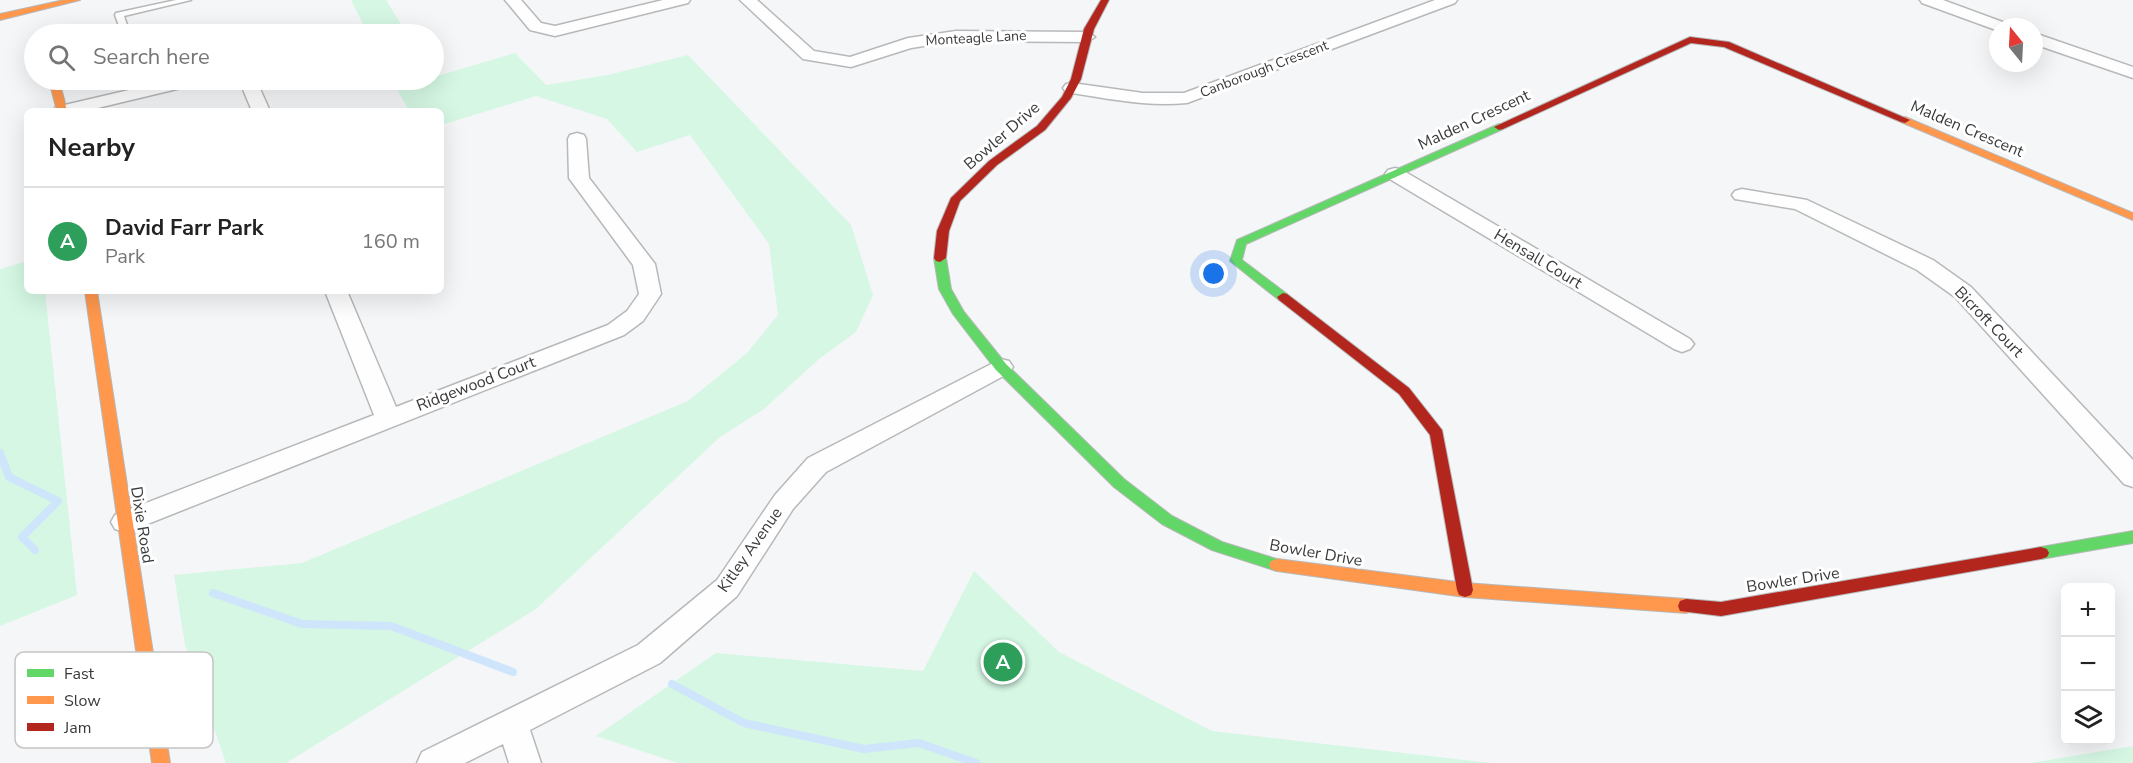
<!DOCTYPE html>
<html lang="en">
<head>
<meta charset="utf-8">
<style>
	:root { --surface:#fff; --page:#f2f2f2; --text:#222; --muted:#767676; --line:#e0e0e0; --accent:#ea580c }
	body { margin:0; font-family:"Nunito Sans",sans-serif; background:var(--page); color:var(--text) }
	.controls { position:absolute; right:18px; bottom:18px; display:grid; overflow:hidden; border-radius:9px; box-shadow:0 6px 24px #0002 }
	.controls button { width:54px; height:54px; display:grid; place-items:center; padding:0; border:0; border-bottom:2px solid var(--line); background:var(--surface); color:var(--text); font:30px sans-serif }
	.compass { position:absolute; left:1989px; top:18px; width:54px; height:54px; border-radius:50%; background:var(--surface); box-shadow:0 6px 24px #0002; rotate:342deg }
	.you { position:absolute; left:1214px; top:274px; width:21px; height:21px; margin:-15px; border:4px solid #fff; border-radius:50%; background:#1a73e8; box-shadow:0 0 0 9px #1a73e833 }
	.badge { display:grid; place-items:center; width:39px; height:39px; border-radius:50%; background:var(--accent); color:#fff; font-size:20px; font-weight:700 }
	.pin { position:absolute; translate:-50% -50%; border:3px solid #fff; box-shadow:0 2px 6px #0006 }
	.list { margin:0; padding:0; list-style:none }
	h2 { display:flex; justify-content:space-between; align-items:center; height:78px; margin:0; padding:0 24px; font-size:26px }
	h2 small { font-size:20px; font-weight:400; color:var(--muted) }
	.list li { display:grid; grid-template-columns:39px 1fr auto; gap:18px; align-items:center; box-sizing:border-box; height:108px; padding:0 24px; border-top:2px solid var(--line) }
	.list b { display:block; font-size:22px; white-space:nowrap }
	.list p { margin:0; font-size:20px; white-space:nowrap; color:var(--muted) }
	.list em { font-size:20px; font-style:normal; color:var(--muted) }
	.icon { flex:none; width:33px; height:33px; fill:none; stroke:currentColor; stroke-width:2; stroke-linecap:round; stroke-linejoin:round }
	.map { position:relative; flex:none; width:2133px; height:763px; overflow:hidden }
	.search { position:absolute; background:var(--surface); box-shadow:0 6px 24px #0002; left:24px; top:24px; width:420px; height:66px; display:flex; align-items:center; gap:15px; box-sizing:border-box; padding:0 21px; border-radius:33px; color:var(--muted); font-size:22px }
	.panel { position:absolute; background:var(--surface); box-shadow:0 6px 24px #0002; left:24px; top:108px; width:420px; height:186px; border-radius:9px }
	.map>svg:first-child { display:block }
	.green { fill:#d5f7e4 }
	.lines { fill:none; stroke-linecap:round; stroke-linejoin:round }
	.stream { stroke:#cee5fc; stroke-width:8 }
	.lane-casing { stroke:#b7b8b9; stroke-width:3 }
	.street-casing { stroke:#b7b8b9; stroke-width:3 }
	.fast-casing { stroke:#b7b8b9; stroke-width:2 }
	.slow-casing { stroke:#b7b8b9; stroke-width:2 }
	.jam-casing { stroke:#b7b8b9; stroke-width:2 }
	.lane { fill:#fefefe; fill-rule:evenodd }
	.street { fill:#fefefe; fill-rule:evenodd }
	.fast { fill:#63d668; fill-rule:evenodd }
	.slow { fill:#ff974d; fill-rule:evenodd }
	.jam { fill:#b3261e; fill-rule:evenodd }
	.labels { text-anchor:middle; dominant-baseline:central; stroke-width:6; stroke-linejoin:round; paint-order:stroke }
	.far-street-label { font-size:14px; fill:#393a3b; stroke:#fff }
	.street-label { font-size:16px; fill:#393a3b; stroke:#fff }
	.key { fill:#fff; stroke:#c4c4c4; stroke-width:1.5 }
	.key-label { font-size:16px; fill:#393a3b }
</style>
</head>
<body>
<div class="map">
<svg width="2133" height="763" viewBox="0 0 2133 763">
	<rect width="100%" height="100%" fill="#f5f6f8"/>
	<path class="green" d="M351,0H386L407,34H368Z
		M515,53L546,85L608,75L688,55L851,225L873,295L856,332L819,359L764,409L720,437L536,609L286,763H226L185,645L174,575L302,563L688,401L747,353L778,315L769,244L690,135L637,152L607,119L536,96L441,125V111H409L392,80H434V77Z
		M27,261V291H45L77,595L0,626V269Z
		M974,571L1059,652L1212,731L1491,763H678L596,736L716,653L923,671Z
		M2133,746V763H2031Z"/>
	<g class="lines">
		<path class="stream" d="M0,453L9,477L58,501L22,537L35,550
			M213,593L302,624L391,626L513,672
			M672,684L744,723L864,749L919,743L976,763"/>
		<defs>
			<path id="lane" d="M176,0H191L124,16L130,34H122L115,15L116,13Z"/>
			<path id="street" d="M505,0H521L541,23L555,26L663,0H690L688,3L555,36L530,30Z
				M740,0H757L814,51L850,57L908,38L956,31L1087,32L1095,37L1087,42L956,41L911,48L851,67L803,59Z
				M1435,0H1457L1455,3L1187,103C1148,107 1111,99 1072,93L1066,92L1063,88L1066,84L1072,83L1143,93H1184Z
				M1920,0H1943L2008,24L2010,27H1998L1996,30L1922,3Z
				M2034,33L2133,67V78L2034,44Z
				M172,80H201L198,84L85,111H53L56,107Z
				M239,80H256L270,111H252Z
				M577,133L584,135L586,139L589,178L655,264L661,294L643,321L624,335L135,529L125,532L115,529L111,522L115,515L374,415L325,291H347L396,407L608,325L627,311L639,294L633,265L569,178L568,139L570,135Z
				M1395,168L1402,170L1690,339L1694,344L1690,349L1682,352L1674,349L1388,178L1385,174L1388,170Z
				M1742,189L1807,200L1933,260L1971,287L2133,460V487L2124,484L1955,297L1917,270L1795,209L1735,199L1732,195L1735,191Z
				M1001,359L1009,361L1013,367L1009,373L826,472L793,509L737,596L660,663L530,730L541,763H509L503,744L465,763H417L422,752L638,645L717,580L775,495L808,458Z"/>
			<path id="fast" d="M1499,124L1504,127L1503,129L1246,244L1242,260L1287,294L1289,297L1287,300H1279L1230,261L1237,240Z
				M940,254L946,258L951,289L964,312L1006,364L1124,479L1172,516L1222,542L1283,561L1285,565L1283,569L1277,571L1212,550L1162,524L1114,487L996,370L953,314L939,289L934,258Z
				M2133,531V543L2041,559L2035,557L2033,553L2035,549L2041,547Z"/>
			<path id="slow" d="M64,0H80L0,20V14Z
				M49,80H59L67,111H57Z
				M1905,117L2133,213V220L1901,122L1900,120Z
				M85,291H97L170,763H152Z
				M1277,559L1465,583L1686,599L1692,601L1694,606L1692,611L1686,613L1465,597L1277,571L1271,569L1269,565L1271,561Z"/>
			<path id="jam" d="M1101,0H1109L1094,29L1081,79L1071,98L1045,130L997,165L960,201L949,231L946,258L940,262L936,261L934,258L937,231L951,198L989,161L1037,126L1062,97L1071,79L1084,29Z
				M1690,37L1729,42L1910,120L1905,123L1901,122L1724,47L1691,43L1503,129L1499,130L1494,127Z
				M1283,293L1287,294L1409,388L1442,430L1473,590L1471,595L1465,597L1459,595L1457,590L1430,435L1399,394L1279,300L1277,297Z
				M2041,547L2047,549L2049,553L2047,557L2041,559L1721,616L1680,611L1678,606L1680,601L1686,599L1721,602Z"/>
		</defs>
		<use href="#lane" class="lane-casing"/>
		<use href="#street" class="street-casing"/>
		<use href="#fast" class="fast-casing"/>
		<use href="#slow" class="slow-casing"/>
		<use href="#jam" class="jam-casing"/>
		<use href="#lane" class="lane"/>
		<use href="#street" class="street"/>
		<use href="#fast" class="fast"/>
		<use href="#slow" class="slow"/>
		<use href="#jam" class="jam"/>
	</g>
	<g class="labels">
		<g class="far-street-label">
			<text transform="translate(976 38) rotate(-3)">Monteagle Lane</text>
			<text transform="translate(1264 69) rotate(-21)">Canborough Crescent</text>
		</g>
		<g class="street-label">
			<text transform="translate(1474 120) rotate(-25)">Malden Crescent</text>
			<text transform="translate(1967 129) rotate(23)">Malden Crescent</text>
			<text transform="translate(1002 136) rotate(-41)">Bowler Drive</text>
			<text transform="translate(1538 259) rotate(31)">Hensall Court</text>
			<text transform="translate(1989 322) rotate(46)">Bicroft Court</text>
			<text transform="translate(476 384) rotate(-21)">Ridgewood Court</text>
			<text transform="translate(142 525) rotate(81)">Dixie Road</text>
			<text transform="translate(750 550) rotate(-55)">Kitley Avenue</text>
			<text transform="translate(1316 553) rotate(10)">Bowler Drive</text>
			<text transform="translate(1793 580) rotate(-9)">Bowler Drive</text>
		</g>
	</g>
	<rect x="15" y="652" width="198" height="96" rx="9" class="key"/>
	<rect x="27" y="669" width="27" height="8" fill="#63d668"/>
	<rect x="27" y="696" width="27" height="8" fill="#ff974d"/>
	<rect x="27" y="723" width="27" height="8" fill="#b3261e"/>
	<g class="key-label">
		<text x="64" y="679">Fast</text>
		<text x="64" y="706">Slow</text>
		<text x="64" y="733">Jam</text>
	</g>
</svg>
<div class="controls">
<button>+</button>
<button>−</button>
<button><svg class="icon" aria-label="layers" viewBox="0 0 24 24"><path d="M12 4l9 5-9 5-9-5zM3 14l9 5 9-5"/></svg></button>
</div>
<svg class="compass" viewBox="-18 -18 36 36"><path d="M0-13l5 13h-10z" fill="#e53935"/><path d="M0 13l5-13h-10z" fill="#767676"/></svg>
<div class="you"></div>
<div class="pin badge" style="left:1003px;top:662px;background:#2e9e5b">A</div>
<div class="search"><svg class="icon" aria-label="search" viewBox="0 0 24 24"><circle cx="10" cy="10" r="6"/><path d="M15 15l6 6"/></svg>Search here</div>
<section class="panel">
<h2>Nearby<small></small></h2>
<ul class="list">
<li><span class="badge" style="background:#2e9e5b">A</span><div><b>David Farr Park</b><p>Park</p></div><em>160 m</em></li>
</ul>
</section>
</div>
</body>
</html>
